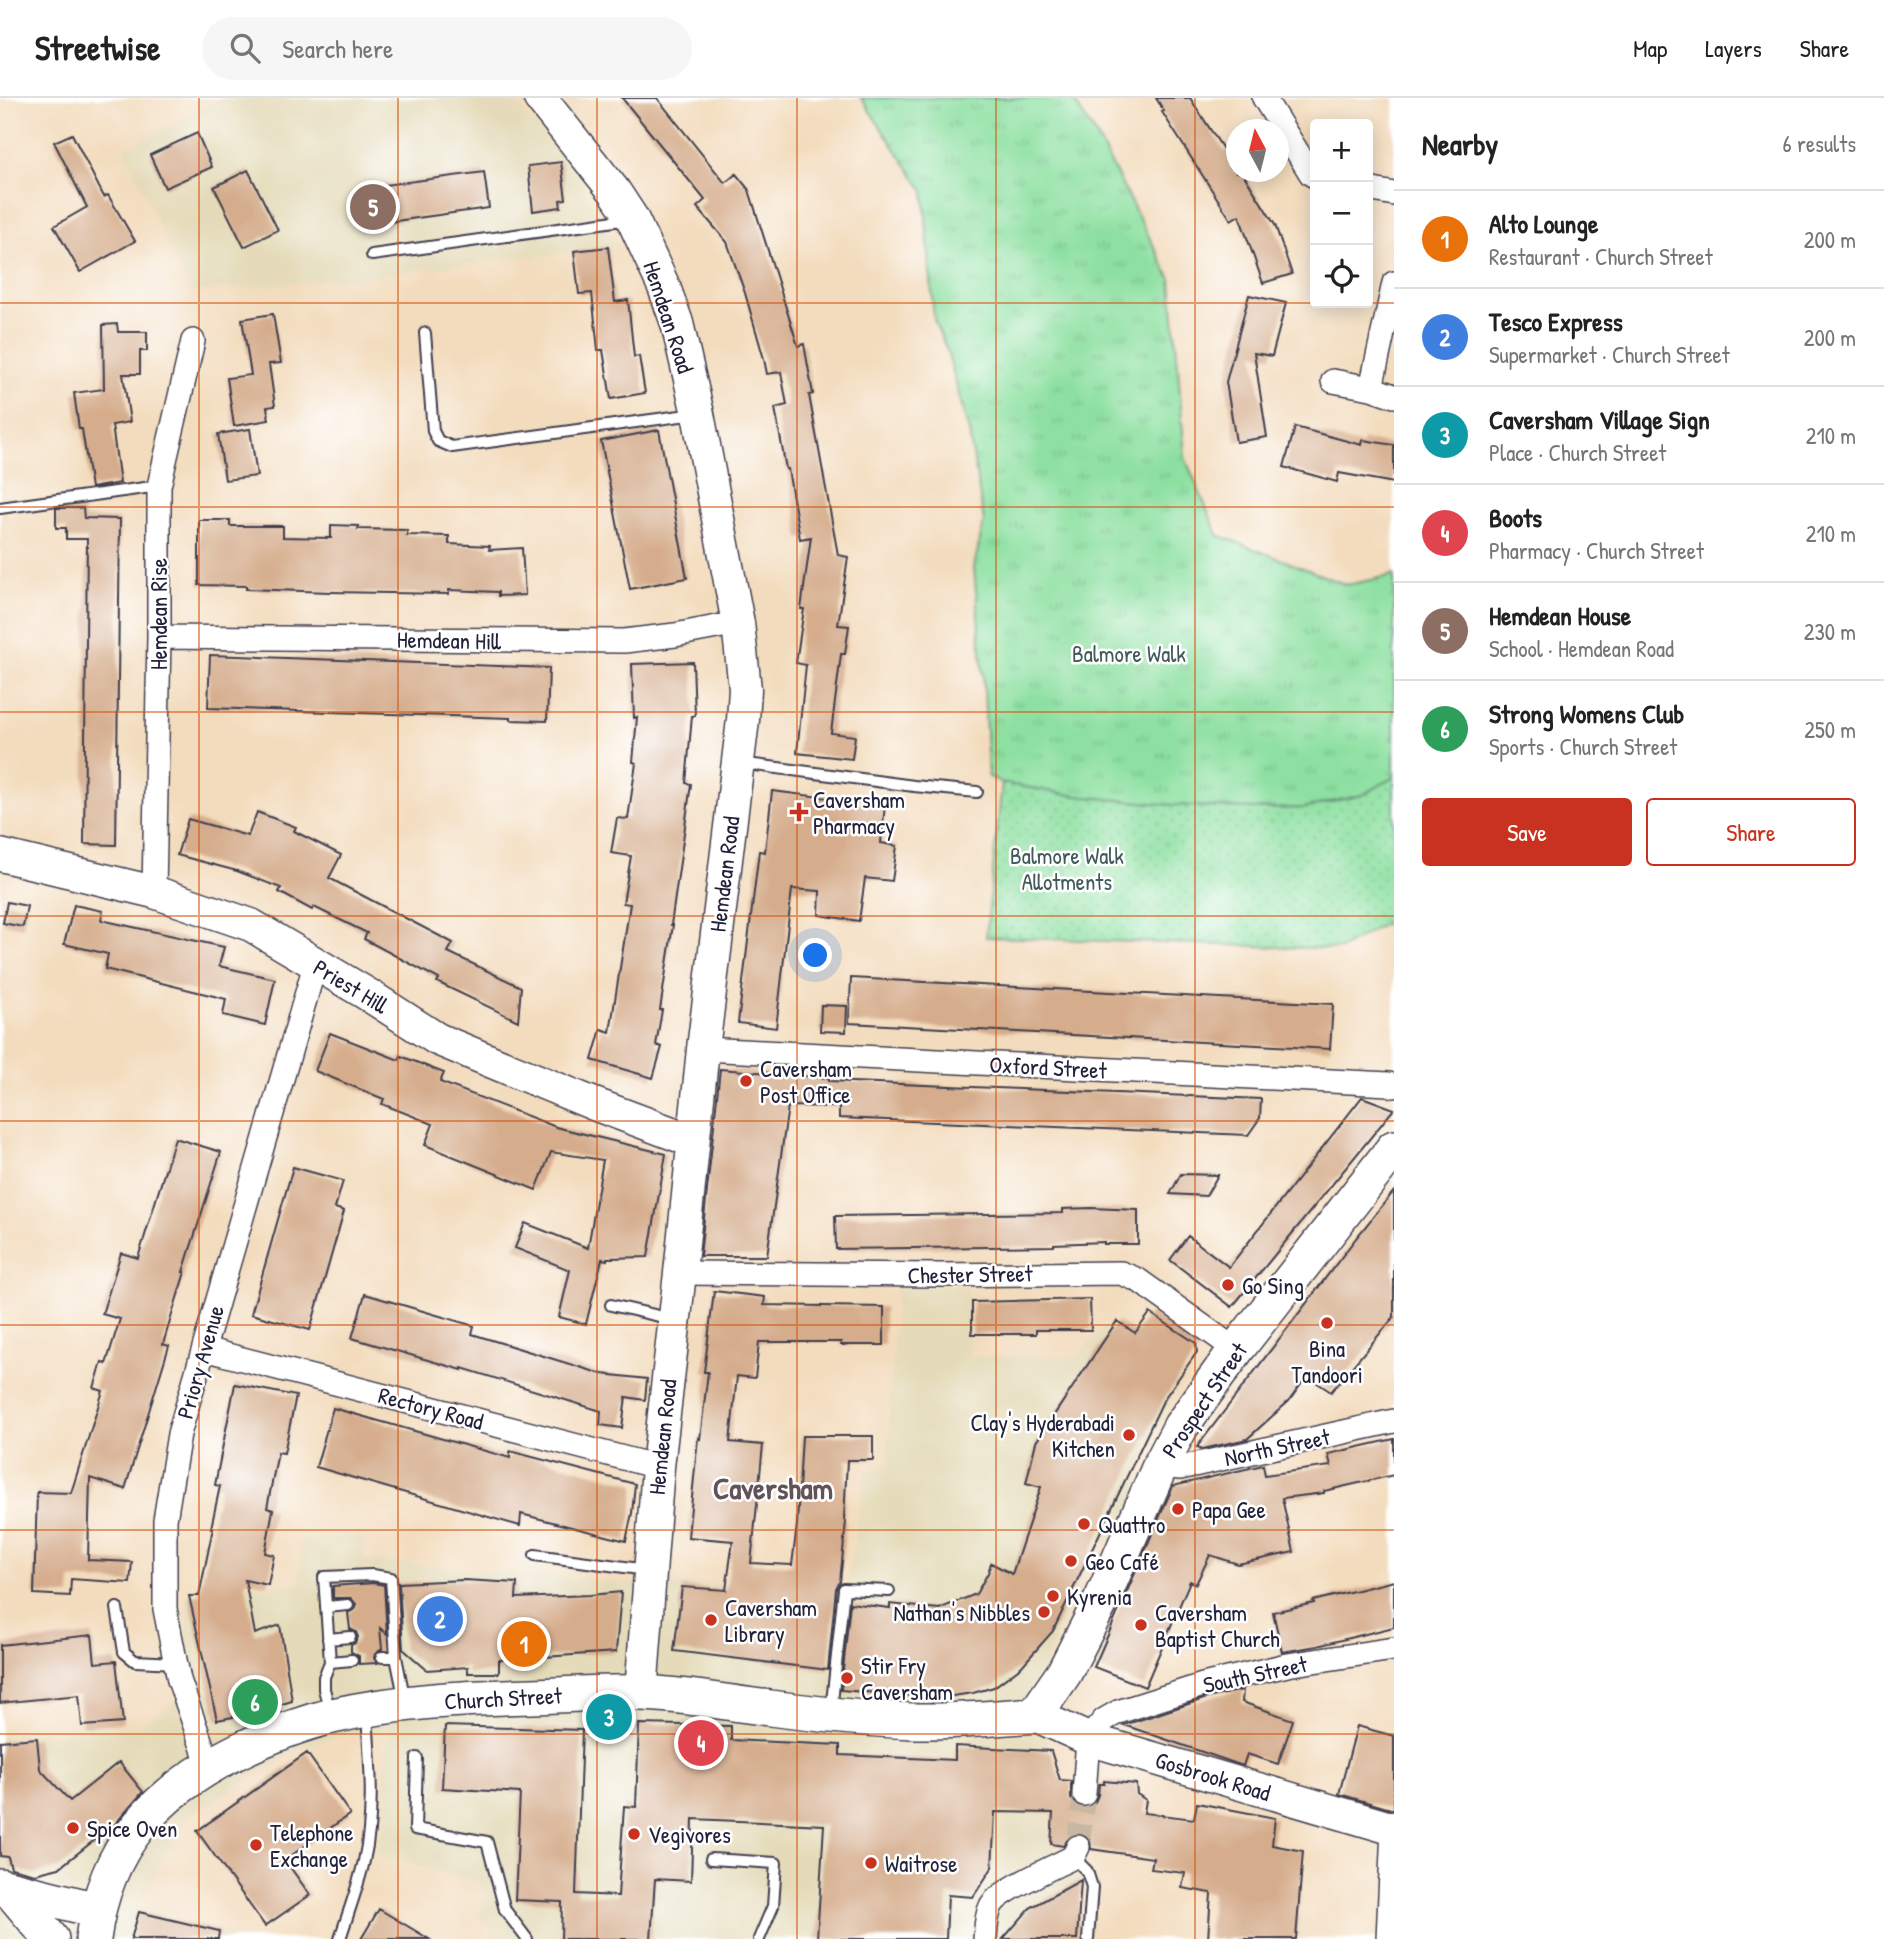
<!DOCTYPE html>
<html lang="en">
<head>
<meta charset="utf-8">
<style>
	:root { --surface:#fff; --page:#f6f6f6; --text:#222; --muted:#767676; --line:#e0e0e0; --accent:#c8321e }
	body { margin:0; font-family:"Patrick Hand",sans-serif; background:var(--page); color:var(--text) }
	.controls { position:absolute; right:21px; top:21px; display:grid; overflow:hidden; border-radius:7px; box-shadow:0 4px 18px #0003 }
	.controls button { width:63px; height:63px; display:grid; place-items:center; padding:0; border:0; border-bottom:2px solid var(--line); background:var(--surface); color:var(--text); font:35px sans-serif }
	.compass { position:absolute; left:1226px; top:21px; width:63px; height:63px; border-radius:50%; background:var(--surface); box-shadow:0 4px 18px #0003; rotate:353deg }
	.you { position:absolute; left:816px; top:858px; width:24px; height:24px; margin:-18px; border:5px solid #fff; border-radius:50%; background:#1a73e8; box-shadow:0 0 0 10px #1a73e833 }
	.badge { display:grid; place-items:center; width:46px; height:46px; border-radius:50%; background:var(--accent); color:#fff; font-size:23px; font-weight:700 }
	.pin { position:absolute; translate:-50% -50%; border:4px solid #fff; box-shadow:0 2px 7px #0006 }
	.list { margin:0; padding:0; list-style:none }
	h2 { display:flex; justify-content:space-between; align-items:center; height:91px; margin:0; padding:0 28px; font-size:30px }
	h2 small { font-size:23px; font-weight:400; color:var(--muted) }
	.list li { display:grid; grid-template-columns:46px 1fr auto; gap:21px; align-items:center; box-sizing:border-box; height:98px; padding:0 28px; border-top:2px solid var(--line) }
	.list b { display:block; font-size:26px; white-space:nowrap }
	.list p { margin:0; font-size:23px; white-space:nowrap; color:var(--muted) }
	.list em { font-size:23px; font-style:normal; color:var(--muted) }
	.actions { display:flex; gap:14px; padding:21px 28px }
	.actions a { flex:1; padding:16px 0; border:2px solid var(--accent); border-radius:7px; text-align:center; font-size:24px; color:var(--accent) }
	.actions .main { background:var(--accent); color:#fff }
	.icon { flex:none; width:38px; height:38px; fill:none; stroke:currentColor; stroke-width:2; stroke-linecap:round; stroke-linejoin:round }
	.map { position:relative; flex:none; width:1394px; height:1841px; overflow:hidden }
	header { display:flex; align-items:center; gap:42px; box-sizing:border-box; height:98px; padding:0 35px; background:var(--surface); border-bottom:2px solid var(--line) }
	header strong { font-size:33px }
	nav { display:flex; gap:38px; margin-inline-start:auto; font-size:24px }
	.search { width:490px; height:63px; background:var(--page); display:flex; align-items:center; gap:18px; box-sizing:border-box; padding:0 24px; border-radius:38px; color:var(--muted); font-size:26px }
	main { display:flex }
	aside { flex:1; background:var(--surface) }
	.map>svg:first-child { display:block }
	.built { fill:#e5dbba }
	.grass { fill:url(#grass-dots); stroke:#58816e; stroke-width:2 }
	.park { fill:url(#park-tufts); stroke:#58816e; stroke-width:2 }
	.building { fill:#d5ad8d }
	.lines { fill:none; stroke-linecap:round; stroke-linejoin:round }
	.street-tunnel { stroke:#c9b7a3; stroke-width:23; stroke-dasharray:23 11; stroke-linecap:butt }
	.lane-casing { stroke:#413e4e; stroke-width:14 }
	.street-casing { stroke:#413e4e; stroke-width:26 }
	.secondary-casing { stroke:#413e4e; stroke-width:35 }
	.primary-casing { stroke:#413e4e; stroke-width:38 }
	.lane { stroke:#fff; stroke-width:10 }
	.street { stroke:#fff; stroke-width:23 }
	.secondary { stroke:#fff; stroke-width:32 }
	.primary { stroke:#fff; stroke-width:35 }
	.grid { fill:none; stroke:#d45411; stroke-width:2; stroke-opacity:0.55 }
	.poi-dot { fill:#c8321e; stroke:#fff; stroke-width:2.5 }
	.labels { text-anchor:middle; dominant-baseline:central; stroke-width:5; stroke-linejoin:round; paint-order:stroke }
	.street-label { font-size:23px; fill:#22223b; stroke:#fff }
	.park-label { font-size:23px; fill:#425b5a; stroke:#fff }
	.poi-label { font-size:23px; fill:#22223b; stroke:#fff; text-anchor:start }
	.district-label { font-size:30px; font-weight:bold; fill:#615358; stroke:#fff }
</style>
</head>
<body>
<header>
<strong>Streetwise</strong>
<div class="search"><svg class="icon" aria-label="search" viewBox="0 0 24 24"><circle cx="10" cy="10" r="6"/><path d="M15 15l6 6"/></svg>Search here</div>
<nav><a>Map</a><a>Layers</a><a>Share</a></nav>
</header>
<main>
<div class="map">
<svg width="1394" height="1841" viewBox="0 0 1394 1841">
	<defs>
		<pattern id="grass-dots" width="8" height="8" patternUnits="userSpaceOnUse" patternTransform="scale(1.75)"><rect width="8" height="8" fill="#8de0a1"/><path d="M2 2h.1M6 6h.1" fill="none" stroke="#79c08c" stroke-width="1.8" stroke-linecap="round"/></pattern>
		<pattern id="park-tufts" width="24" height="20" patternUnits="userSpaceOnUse" patternTransform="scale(1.75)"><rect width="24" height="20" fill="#8de0a1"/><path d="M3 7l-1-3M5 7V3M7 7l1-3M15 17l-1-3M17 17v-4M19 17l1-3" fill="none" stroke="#79c08c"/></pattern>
	</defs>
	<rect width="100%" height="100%" fill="#fff"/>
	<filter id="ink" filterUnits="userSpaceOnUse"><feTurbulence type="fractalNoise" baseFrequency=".0143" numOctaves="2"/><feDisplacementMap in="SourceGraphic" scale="14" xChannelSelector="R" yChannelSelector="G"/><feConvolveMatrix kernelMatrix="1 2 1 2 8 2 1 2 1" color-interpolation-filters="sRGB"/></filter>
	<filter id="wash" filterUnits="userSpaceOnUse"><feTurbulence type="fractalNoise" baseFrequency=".00686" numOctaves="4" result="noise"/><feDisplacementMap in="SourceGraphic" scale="28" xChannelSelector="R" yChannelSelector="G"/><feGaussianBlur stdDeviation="1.57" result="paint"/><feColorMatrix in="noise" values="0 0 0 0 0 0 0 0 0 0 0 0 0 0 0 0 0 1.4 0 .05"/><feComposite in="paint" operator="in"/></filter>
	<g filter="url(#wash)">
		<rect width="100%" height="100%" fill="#f3dcbd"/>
		<path class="built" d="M222,0H511L573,69L615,149L350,180L191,194L124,51Z
			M968,1188L970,1258L1077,1259L1104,1229L1183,1275L1133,1382L1204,1409L1173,1471L1099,1439L1048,1559L1049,1707L1051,1746L1081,1782L1077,1841H497L479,1816L487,1799L476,1784L376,1757L383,1719L387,1631L348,1636L303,1649L186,1718L137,1809L247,1841H0V1639L138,1629L189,1595L186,1495L299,1486L302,1440L364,1438V1462L626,1485L846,1488L865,1374L887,1365L896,1190Z"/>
		<path class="grass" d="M1394,679V820L1340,851L986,839L1002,685L1077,698L1174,707L1255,711L1304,710L1362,697Z"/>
		<path class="park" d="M861,0H1072L1097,39L1171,181L1185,360L1218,437L1347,487L1394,477V679L1362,697L1304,710L1255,711L1174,707L1077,698L1002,685L988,678L984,589L974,469L984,423L969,334L947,252L934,222L924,93Z"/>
		<g id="blocks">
			<path class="building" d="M622,0H657L725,85L736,76L749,92L798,248L804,246L813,296L809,297L838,457L848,459L838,527L849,528L845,556H841L831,635L855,638L852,661L797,655L806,567L796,565L804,511H801L811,439L800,441L788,371H786L775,310L787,307L781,274L767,276L764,261L745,195L727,144L697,109L705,102Z
				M1156,0H1190L1225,54L1228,52L1236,65V74H1242L1275,127L1292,176L1263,185L1239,117L1231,122L1162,14L1164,13Z
				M197,35L212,69L165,90L150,57Z
				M72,36L104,99L108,97L135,143L80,174L54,128L87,109L54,44Z
				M561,64L566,101L560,102L561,109L533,113L528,68Z
				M248,72L278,132L244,149L214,89Z
				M484,74L489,110L381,125L376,88Z
				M608,149L615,204L628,202L634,259L639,258L645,295L611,301L603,252H598L592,195L579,196L574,153Z
				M1249,197L1286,205L1272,258L1254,255L1267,339L1236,344L1226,284Z
				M273,216L281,265L269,266L275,308L267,309L269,322L234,328L227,280L251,277L242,221Z
				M117,226L118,234H147V253H140V276H123L130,324L112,327L120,385L91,390L82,331H79L74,295L104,291L103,227Z
				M1295,329L1362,347L1363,342L1394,347V385L1339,375L1337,384L1284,369Z
				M250,331L257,378L225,382L218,336Z
				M659,332L687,480L630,491L601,343Z
				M56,410H83L84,420L120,421L116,747L84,746L87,441H66V430H56Z
				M199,422H230V428H283V439L331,440V427L359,428L358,431L407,432V437L449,438V446L490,448L489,452L522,450L525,497L498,498V494L449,492V496L330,494L246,491V488L199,487Z
				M210,557L549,570L547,623L510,622V620L208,610Z
				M693,564L695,618H692L686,685L691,686L671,827H673L660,912H662L656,947L662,949L653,980L592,962L601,931L610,934L630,806L623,805L631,758L611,755L617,720L628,721L636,665L633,664L637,619L634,620L632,566Z
				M772,693L885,707L881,745L897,748L892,783L865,780L859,823L819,817L820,793L792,791L776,930L738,925L759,753L765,754Z
				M257,714L296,729L294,733L341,757L329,780L453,845L448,854L521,889L518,923L437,884L439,881L364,841L367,835L314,809L312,812L279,794L281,790L237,773L177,757L188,721L248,738Z
				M7,804L27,808L23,829L3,825Z
				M74,807L103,813L101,822L224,849L219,868L275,881L265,927L223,917L226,901L105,871L108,856L64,846Z
				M851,880L1333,906L1330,951L849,925Z
				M821,907L847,908L846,934L820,933Z
				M330,935L399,962L401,958L444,975L440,984L556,1029L666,1056L648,1159L607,1160V1162L602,1161L586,1226L559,1219L570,1172L515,1150L525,1125L588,1150L603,1062L551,1054L536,1092L425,1047L433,1026L382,1006L384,1001L315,973Z
				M720,971L829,980V983L1261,1001L1260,1020L1248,1037L839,1020V1009L788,1008L767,1158H700Z
				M1362,999L1394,1011L1232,1209L1170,1162L1188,1138L1229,1169Z
				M175,1040L221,1054L183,1174H185L163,1246L169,1248L125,1391L90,1380L88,1462L132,1464L130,1485L71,1481L70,1498L34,1496L37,1394L71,1395L103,1293L94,1290L102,1264L106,1266L120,1221L102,1216L121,1155L138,1160Z
				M293,1069L343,1083L335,1110L344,1113L310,1232L251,1216Z
				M1181,1076L1218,1077L1206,1098L1170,1096Z
				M1394,1093V1219L1331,1294L1307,1278L1289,1303L1247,1341L1203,1351L1197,1349L1356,1140Z
				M1091,1110L1138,1112V1146H1104V1144L1054,1146V1148L836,1151L835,1118L1063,1115V1111Z
				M714,1193L765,1199L764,1207L884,1209V1247H841V1244H759L755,1280L737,1278L730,1344L763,1347L751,1465L792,1467L797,1427L802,1338H873V1362H847L844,1422L846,1423L840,1484L836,1490L828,1572L674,1553L682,1489L726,1492L733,1443L688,1439L698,1340L700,1341L708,1274H704Z
				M365,1196L474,1228L472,1236L602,1276L647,1281L645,1302L626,1299L622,1330L600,1327L601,1313L462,1270V1272L352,1240Z
				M1090,1201L1091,1232H1036V1236H972V1204Z
				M1150,1215L1196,1245L1197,1254L1164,1301L1053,1533L1022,1568L994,1589L973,1595L939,1600L841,1592L850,1505L890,1510V1506L939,1511L976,1496L988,1475L991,1465L1012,1476L1041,1389L1026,1385L1036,1344L1117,1223L1135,1235Z
				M235,1286L296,1298L284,1355L278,1354L267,1410L273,1412L265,1455L274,1457L268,1487L245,1482L255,1536L280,1527L292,1603L249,1616L217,1622L189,1498H199L213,1430H211L220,1388L215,1387Z
				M333,1310L510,1360V1353L635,1386L632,1415L626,1443L521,1416L520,1428L316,1369Z
				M1394,1341V1377L1324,1393V1395L1282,1400L1294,1454L1238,1466L1210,1457L1196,1486L1190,1483L1145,1589L1094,1569L1173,1388L1263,1367L1265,1377L1331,1368L1328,1356Z
				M464,1482L517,1485L516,1500L590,1497L621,1494L616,1554L499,1562V1575H468V1569L427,1572L403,1551L399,1485Z
				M1394,1483V1529L1317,1548L1282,1554L1273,1514L1314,1505L1313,1503Z
				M374,1485L384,1487L387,1536L380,1530L382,1551L375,1556L374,1560L377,1565L359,1566V1558L351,1554V1547L355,1545L358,1539L356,1534L350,1531L348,1515L355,1511L356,1506L351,1500H333V1488Z
				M92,1537L95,1565L116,1563L123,1625L82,1628L79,1597L0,1605V1547Z
				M1243,1592L1242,1604L1293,1622L1278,1666L1247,1656L1243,1668L1124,1627L1207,1600Z
				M639,1626L731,1628V1642L840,1647V1657L955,1662V1648L1051,1653L1060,1682L1071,1683V1701L1076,1707L1082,1710L1089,1709L1095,1704L1098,1697L1099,1686H1104V1683L1136,1686L1137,1696L1146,1702L1144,1715L1194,1721L1197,1705L1275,1720L1272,1747L1303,1753L1296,1841H1208L1211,1795L1182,1790L1185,1775L1151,1771L1153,1760L1091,1751L1090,1742L1084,1736L1078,1735L1071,1737L1063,1748L1051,1746L1053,1715L995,1714L992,1770L973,1799L948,1797L946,1841H817L824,1727L693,1721L691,1783L655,1781L651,1841H561L562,1804L515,1802L520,1695L442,1690L445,1628L582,1632L576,1796L618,1798L624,1708L636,1709Z
				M1357,1628L1394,1638V1712L1339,1696Z
				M37,1640L40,1671L70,1703L119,1664L143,1694L116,1725L59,1770L35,1776L11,1770L8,1759L0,1758V1643Z
				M307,1655L350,1716L285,1762L310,1797L265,1828L197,1733Z
				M1081,1782L1077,1841H1003L1030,1810Z
				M379,1811L429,1841H361Z
				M139,1814L219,1833L218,1841H131Z"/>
		</g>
	</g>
	<g filter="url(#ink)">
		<use href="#blocks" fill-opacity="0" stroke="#413e4e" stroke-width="2"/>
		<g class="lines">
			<path class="street-tunnel" d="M1078,1749L1084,1696"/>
			<defs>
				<path id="lane" d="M372,157L629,121
					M425,235L433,333L438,343L452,349L695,316
					M0,410L159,388
					M740,665L914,688L977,694
					M611,1207L672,1221
					M535,1457L647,1472
					M326,1509L348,1507
					M117,1510L124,1554L135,1563L176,1565
					M328,1541L350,1539
					M382,1559H396
					M330,1564L352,1562
					M330,1614L324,1591V1579L330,1564L324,1479L372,1477L391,1480L396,1559L405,1603
					M831,1614L844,1491L889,1493
					M417,1660L415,1731L487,1744L505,1812L527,1841
					M1073,1759L1087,1773L1092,1789L1088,1841
					M711,1761L776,1765L773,1808L759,1841
					M340,1841C348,1815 358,1789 364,1763C375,1715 370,1665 367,1617"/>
				<path id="street" d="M1264,0L1311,76L1315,78
					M1368,91L1394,96
					M1394,185L1371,290L1394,298
					M1333,283L1371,290
					M159,539L624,543L675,537L738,525
					M154,794L159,539V388L193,243
					M703,951L1389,986L1394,988
					M680,1175L941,1177L1121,1175L1138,1182L1236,1252
					M204,1251L658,1369
					M1160,1368L1180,1370L1394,1323
					M209,1668L179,1582L165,1511V1422L179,1336L315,867
					M1084,1696L1088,1641L1104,1622L1118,1614L1203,1587L1287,1567L1394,1551
					M985,1841C986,1830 986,1818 991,1808C998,1793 1056,1768 1073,1759L1078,1749
					M1388,1841L1393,1731"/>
				<path id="secondary" d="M540,0L615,94L632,120L664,189L677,225L698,316L738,525L745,591L743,622L703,951L680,1175L658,1369L641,1595
					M0,757L154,794L251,827L367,896L437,941L594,1006L693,1043
					M1035,1617L1088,1641L1394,1731"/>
				<path id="primary" d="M0,1788L97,1812
					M8,1790L51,1841
					M93,1841C105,1747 156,1694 238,1653C269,1638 299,1626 332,1618C398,1603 465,1600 532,1598C568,1597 603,1594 639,1595C682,1596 727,1605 770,1610C817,1616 865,1621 913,1623C953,1624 994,1620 1035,1617L1064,1575L1103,1499L1160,1368L1181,1328L1236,1252L1394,1050"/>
			</defs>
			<use href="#lane" class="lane-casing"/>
			<use href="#street" class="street-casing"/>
			<use href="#secondary" class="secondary-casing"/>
			<use href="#primary" class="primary-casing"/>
			<use href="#lane" class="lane"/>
			<use href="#street" class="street"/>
			<use href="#secondary" class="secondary"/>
			<use href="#primary" class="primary"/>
		</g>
	</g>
	<path class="grid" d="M199,0V1841M398,0V1841M597,0V1841M797,0V1841M996,0V1841M1195,0V1841M0,205H1315M1368,205H1394M0,409H1394M0,614H1394M0,818H1394M0,1023H1394M0,1227H1394M0,1432H1394M0,1636H1394"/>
	<g class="poi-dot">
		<path d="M795.5 703.5h7v7h7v7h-7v7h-7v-7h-7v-7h7z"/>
		<circle cx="746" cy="983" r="7"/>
		<circle cx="1228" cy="1187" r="7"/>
		<circle cx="1327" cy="1225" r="7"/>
		<circle cx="1129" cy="1337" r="7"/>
		<circle cx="1178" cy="1411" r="7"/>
		<circle cx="1084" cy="1426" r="7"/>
		<circle cx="1071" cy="1463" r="7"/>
		<circle cx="1053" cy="1498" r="7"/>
		<circle cx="1044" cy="1514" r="7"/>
		<circle cx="711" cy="1522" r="7"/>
		<circle cx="1141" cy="1527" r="7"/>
		<circle cx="847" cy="1580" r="7"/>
		<circle cx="73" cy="1730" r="7"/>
		<circle cx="634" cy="1736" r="7"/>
		<circle cx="256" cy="1747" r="7"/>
		<circle cx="871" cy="1765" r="7"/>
	</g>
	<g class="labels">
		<g class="street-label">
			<text transform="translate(669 219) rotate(72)">Hemdean Road</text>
			<text transform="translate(158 516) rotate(-90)">Hemdean Rise</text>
			<text transform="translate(449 542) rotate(1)">Hemdean Hill</text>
			<text transform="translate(724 776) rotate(-83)">Hemdean Road</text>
			<text transform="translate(351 888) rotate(31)">Priest Hill</text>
			<text transform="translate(1048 969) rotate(3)">Oxford Street</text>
			<text transform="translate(970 1176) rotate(-1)">Chester Street</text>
			<text transform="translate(200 1264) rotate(-74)">Priory Avenue</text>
			<text transform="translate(1204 1302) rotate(-56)">Prospect Street</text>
			<text transform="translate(431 1310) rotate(15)">Rectory Road</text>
			<text transform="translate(662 1339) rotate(-84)">Hemdean Road</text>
			<text transform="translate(1277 1349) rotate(-12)">North Street</text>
			<text transform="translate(1255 1576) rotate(-12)">South Street</text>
			<text transform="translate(503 1600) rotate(-3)">Church Street</text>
			<text transform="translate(1213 1678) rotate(17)">Gosbrook Road</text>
		</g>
		<g class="park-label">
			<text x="1129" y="555">Balmore Walk</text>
			<text x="1067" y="757">Balmore Walk<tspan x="1067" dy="26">Allotments</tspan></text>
		</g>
		<g class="poi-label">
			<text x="813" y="701">Caversham<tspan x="813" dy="26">Pharmacy</tspan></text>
			<text x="760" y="970">Caversham<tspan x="760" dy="26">Post Office</tspan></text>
			<text x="1242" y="1187">Go Sing</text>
			<text x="1327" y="1250" text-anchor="middle">Bina<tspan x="1327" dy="26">Tandoori</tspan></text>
			<text x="1115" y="1324" text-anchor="end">Clay's Hyderabadi<tspan x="1115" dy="26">Kitchen</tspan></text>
			<text x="1192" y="1411">Papa Gee</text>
			<text x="1098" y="1426">Quattro</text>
			<text x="1085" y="1463">Geo Café</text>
			<text x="1067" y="1498">Kyrenia</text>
			<text x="725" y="1509">Caversham<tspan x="725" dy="26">Library</tspan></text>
			<text x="1030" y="1514" text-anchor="end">Nathan's Nibbles</text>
			<text x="1155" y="1514">Caversham<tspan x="1155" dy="26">Baptist Church</tspan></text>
			<text x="861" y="1567">Stir Fry<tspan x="861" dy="26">Caversham</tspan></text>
			<text x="87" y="1730">Spice Oven</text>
			<text x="270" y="1734">Telephone<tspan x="270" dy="26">Exchange</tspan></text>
			<text x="648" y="1736">Vegivores</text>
			<text x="885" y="1765">Waitrose</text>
		</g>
		<g class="district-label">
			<text x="773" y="1390">Caversham</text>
		</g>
	</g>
</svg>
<div class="controls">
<button>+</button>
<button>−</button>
<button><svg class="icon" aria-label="locate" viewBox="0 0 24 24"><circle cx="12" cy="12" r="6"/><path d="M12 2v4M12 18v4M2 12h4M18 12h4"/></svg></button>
</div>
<svg class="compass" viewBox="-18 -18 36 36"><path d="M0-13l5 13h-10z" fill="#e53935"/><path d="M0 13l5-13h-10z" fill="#767676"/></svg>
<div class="you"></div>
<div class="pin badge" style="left:524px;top:1546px;background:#e8710a">1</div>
<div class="pin badge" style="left:440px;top:1521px;background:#3f7fe0">2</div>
<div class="pin badge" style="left:609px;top:1619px;background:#0f9aa8">3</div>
<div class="pin badge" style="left:701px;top:1645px;background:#e0444e">4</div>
<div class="pin badge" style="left:373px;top:109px;background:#8d6e63">5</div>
<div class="pin badge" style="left:255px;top:1604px;background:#2e9e5b">6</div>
</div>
<aside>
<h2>Nearby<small>6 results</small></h2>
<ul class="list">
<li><span class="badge" style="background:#e8710a">1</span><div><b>Alto Lounge</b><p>Restaurant · Church Street</p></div><em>200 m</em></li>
<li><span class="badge" style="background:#3f7fe0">2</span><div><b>Tesco Express</b><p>Supermarket · Church Street</p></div><em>200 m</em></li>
<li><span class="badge" style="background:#0f9aa8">3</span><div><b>Caversham Village Sign</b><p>Place · Church Street</p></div><em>210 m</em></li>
<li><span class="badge" style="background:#e0444e">4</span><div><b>Boots</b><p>Pharmacy · Church Street</p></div><em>210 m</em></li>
<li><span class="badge" style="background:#8d6e63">5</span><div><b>Hemdean House</b><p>School · Hemdean Road</p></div><em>230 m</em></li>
<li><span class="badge" style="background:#2e9e5b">6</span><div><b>Strong Womens Club</b><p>Sports · Church Street</p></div><em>250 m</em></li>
</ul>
<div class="actions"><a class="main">Save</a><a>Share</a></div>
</aside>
</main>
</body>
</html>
